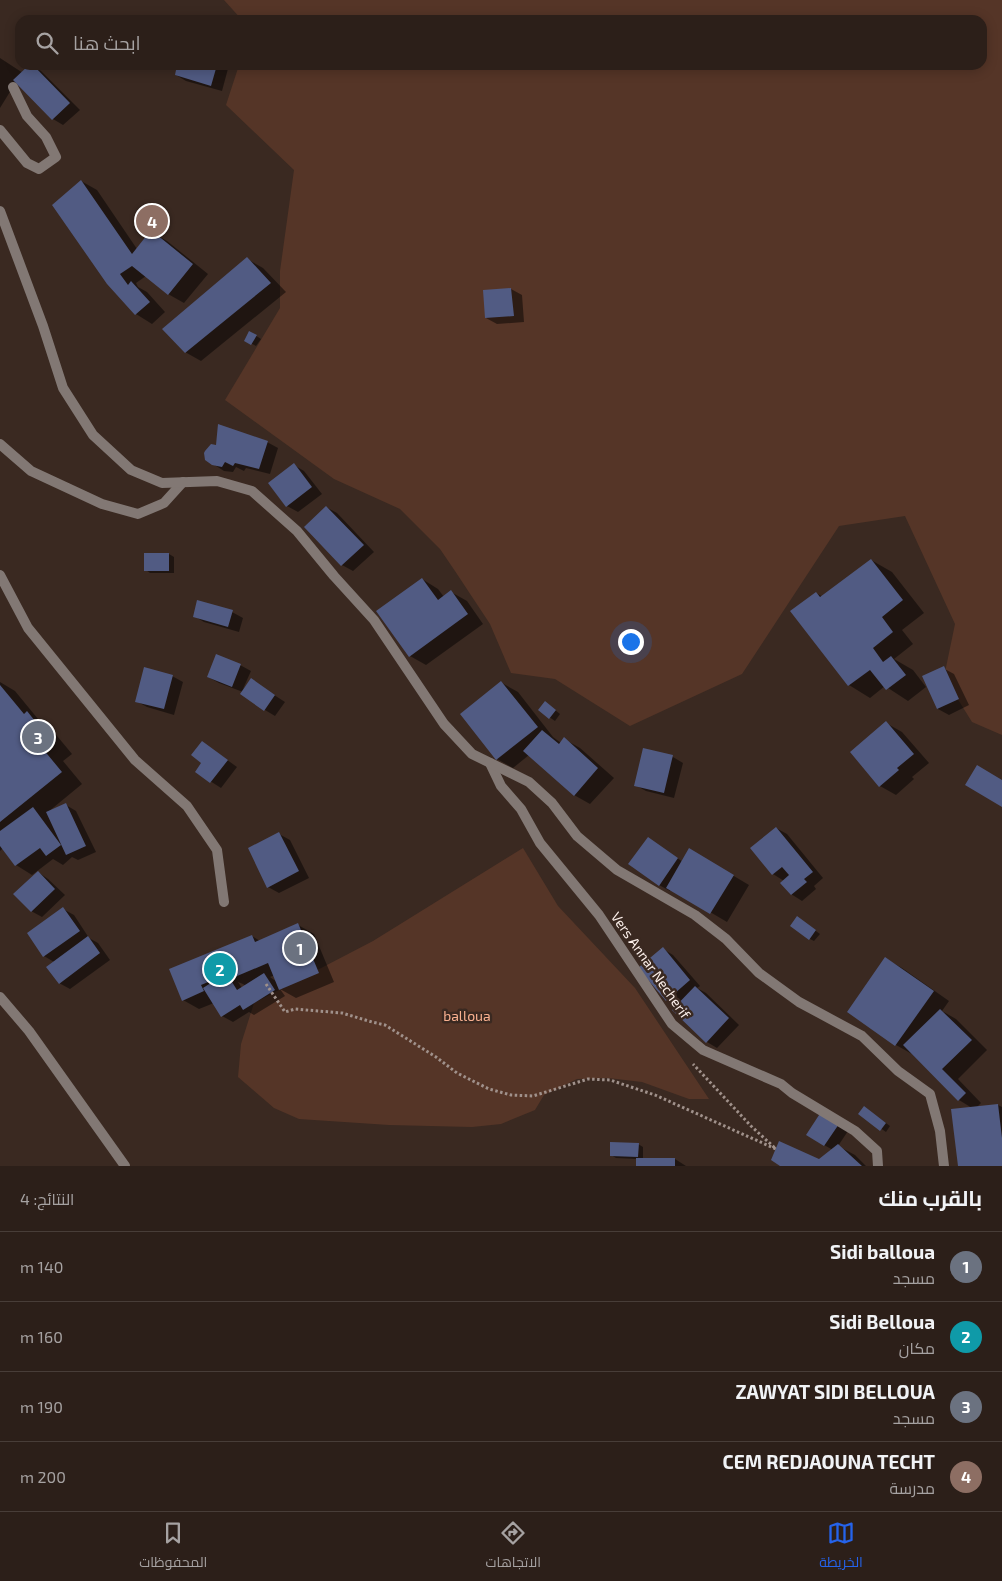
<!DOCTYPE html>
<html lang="ar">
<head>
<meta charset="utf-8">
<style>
	:root { --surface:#2c1f19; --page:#342722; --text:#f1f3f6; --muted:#a6a2a2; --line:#483d38; --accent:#2563eb }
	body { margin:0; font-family:"Exo 2",Cairo,sans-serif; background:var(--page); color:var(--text); direction:rtl }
	.you { position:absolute; left:630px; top:641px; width:18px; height:18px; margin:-12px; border:4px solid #fff; border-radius:50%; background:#1a73e8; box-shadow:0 0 0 8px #1a73e833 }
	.badge { display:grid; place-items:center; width:32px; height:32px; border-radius:50%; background:var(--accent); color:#fff; font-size:16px; font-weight:700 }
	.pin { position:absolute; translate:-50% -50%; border:2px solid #fff; box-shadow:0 1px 5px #0006 }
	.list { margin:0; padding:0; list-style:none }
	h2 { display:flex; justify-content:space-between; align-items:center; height:65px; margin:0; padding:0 20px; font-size:21px }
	h2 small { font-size:16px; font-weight:400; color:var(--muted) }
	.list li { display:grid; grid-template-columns:32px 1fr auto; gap:15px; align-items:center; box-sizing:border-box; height:70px; padding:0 20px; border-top:1px solid var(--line) }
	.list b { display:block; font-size:19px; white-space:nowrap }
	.list p { margin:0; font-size:16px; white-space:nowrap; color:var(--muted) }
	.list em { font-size:16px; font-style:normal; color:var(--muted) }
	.icon { flex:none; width:28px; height:28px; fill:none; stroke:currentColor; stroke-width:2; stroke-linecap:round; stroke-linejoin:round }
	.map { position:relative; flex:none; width:1002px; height:1166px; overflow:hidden; direction:ltr }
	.search { position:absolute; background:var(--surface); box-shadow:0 2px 12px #0003; left:15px; right:15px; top:15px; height:55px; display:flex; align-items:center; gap:12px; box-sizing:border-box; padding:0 18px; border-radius:15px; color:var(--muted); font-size:19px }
	.sheet { height:345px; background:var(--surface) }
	nav { display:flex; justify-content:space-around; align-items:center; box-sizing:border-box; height:70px; border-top:1px solid var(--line); background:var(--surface); font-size:14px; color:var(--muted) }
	nav a { display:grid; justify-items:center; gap:2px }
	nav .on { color:var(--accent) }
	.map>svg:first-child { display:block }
	.green { fill:#553527 }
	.shadow { fill:#0007; fill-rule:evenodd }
	.building { fill:#515b83 }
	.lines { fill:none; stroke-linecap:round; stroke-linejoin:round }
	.path { stroke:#a0918b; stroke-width:3; stroke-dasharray:2.5 2.5; stroke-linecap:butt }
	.pedestrian { stroke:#827874; stroke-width:10 }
	.minor { stroke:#827874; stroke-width:10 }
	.tertiary { stroke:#827874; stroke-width:10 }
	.labels { text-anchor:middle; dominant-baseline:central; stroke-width:5; stroke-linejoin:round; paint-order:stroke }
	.street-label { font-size:14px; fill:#fcf0eb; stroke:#3a2921 }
	.park-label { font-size:14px; fill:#fab190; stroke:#3a2921 }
</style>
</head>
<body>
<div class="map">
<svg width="1002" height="1166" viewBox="0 0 1002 1166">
	<rect width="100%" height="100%" fill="#3a2921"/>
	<path class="green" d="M224,0H1002V735L972,722L944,677L955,624L905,516L839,526L742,674L630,726L555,679L511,673L490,624L455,571L440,549L400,509L334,479L225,400L280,308V271L294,170L226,105L239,65H982V20H242Z
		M523,848L558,906L635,988L709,1099H689L642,1082L608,1078L577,1079L544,1095L535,1110L501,1124L472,1127L389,1125L299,1119L274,1108L238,1077L241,1044L254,1003L373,941Z"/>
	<path class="shadow" d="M0,58L23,73L31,65L41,71L80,110L63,125L53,119L16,82L0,108Z
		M179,65H229L222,91L186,81L176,75Z
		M81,181L97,190L137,249L151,232L167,241L208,274L184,303L168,294L146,276L136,283L138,287L147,292L165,312L152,324L136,314L108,283Z
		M247,259L263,268L286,292L201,361L185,352Z
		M511,289L522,295L524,322L497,324L486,318Z
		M250,332L261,339L256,346L245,340Z
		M267,442L278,448L270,474L246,468L244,471L236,467L233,472L224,471L213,464Z
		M294,465L304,471L322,494L298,512L287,506Z
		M326,507L337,513L374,552L353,571L342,565L305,527Z
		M169,554L174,557V573H150L146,570Z
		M871,560L892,572L924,613L902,630L913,644L894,659L913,670L926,687L908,701L885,686L870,698L849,685L792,611L816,593L823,597Z
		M422,579L438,589L444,597L451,592L467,601L483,624L426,665L410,656Z
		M232,612L243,618L239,632L204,622L194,616Z
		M240,665L251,671L243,689L251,680L285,702L275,716L265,710L243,692L219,683L208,677Z
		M943,668L954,674L969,705L949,715L938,709Z
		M172,676L183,682L174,715L147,707L136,701Z
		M0,682L15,691L38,719L48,725L72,754L63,761L82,784L48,812L66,805L76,811L96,852L78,860L72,857L63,865L53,859L32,875L16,865L3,848L0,851Z
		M502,683L518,692L553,737L561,743L564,739L580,748L614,778L590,804L574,795L529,755L513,768L497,759Z
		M550,706L560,714L555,721L539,710Z
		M886,723L902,732L929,763L912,777L914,779L896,795L880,786Z
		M212,749L237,767L221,788L196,772Z
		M673,757L683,763L674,798L646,791L635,785Z
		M776,828L787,834L823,878L814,886L816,889L802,901L791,894L784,881L773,874L752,848Z
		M279,834L290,840L309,878L279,893L268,887Z
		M648,838L683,862L690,850L749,885L727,922L671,889L670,891L659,885Z
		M38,872L48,879L65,895L42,917L31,911Z
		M63,909L74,915L89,938L98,943L110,960L70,989L59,983L54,962L44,956Z
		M802,921L820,934L814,941L810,939Z
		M298,925L314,934L334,982L296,998L280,989L285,996L254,1015L249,1012L233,1022L222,1016L214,1003L199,1009L183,1000L252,936L260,941ZM275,975L277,982L270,977ZM238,982L243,984L246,986L242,988Z
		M663,949L673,955L700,986L697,988L706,993L739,1025L717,1048L707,1042L678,1006L666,1000Z
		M886,959L902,968L949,1001L942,1011L956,1019L987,1050L958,1079L981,1103L977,1107L998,1105L1002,1107V1166H959L972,1108L959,1100L912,1054L896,1045L849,1012Z
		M869,1111L890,1126L886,1132L860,1114Z
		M822,1114L848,1131L838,1146L855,1155L866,1166H782L819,1160L833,1150L824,1145Z
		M638,1144L643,1147V1159H675L686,1166H637V1159L616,1158L611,1155Z"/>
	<path class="building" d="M29,65H33L70,103L52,120L13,80Z
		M177,65H217L211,86L175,75Z
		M81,180L132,254L151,230L193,264L168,295L132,266L120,274L128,285L131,281L150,302L135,315L107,284L52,205Z
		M247,257L271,283L185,353L162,329Z
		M511,288L514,316L485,318L483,290Z
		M249,331L257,335L251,345L244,341Z
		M218,424L268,441L259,469L235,463L233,466L225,462L222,467L212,465L205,460L204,453L205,451L211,444L216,445Z
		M294,463L312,487L286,507L268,483Z
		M326,506L364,545L341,566L304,527Z
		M144,553H169V571H144Z
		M871,559L903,600L882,617L893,632L873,648L883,662L891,656L906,675L886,690L870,670L848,686L790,611L816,592L820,597Z
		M422,578L438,600L451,590L468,614L409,657L376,611Z
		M197,600L233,610L228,627L193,617Z
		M216,654L241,664L232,687L207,677Z
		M944,666L959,699L937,709L922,676Z
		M144,667L173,675L164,709L135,702Z
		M251,678L275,695L264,711L240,694Z
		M501,681L538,727L496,760L460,714Z
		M0,685L24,714L27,711L51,741L43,749L62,772L0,822Z
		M545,701L556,710L549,719L538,710Z
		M886,721L914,754L897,768L899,770L879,787L850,752Z
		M542,730L559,744L564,737L598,768L574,796L523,751Z
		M202,741L228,760L210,783L195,772L201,763L191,755Z
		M643,748L673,755L664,793L634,786Z
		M977,765L1002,780V807L965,785Z
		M66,803L86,846L66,855L46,812Z
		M33,807L61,845L46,856L40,848L15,866L0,846V831Z
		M776,827L813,872L804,879L807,882L791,895L780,883L789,875L782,867L772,875L750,848Z
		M279,832L299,871L267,888L248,848Z
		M648,837L678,858L659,886L628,864Z
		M689,848L734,875L710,914L666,888Z
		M38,871L55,889L31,912L13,894Z
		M63,907L80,931L43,957L27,933Z
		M797,916L816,930L809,940L790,926Z
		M298,923L319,973L279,990L268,963L230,979L227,974L237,990L264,973L275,990L243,1010L240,1005L221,1017L203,988L220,977L201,985L204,991L182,1001L169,969L252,935L255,942Z
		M88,936L100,953L59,984L46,967Z
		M663,947L690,980L666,1001L638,968Z
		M885,957L934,991L895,1046L847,1012Z
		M695,986L729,1018L706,1043L672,1010Z
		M940,1009L972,1040L942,1069L966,1093L958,1101L903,1045Z
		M998,1104L1002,1138V1166H958L951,1109Z
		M864,1106L886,1123L880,1131L858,1114Z
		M821,1112L839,1124L824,1146L806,1135Z
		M779,1141L819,1159L838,1144L862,1166H780L771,1160Z
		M610,1142L639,1143L638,1157L610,1156Z
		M636,1158H675V1166H636Z"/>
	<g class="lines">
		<path class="path" d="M266,984L285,1012L295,1009L342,1013L372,1022L385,1025L436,1057L457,1073L489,1089L511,1095L533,1096L588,1079L610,1080L655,1095L776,1149L751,1126L693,1064"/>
		<path class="pedestrian" d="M0,997L29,1031L125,1166"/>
		<path class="minor" d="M0,130L27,163L39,169L56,157L46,137L27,116L13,87
			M0,444L31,471L102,504L138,514L164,503L183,482
			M0,575L28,628L135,760L187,806L217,850L224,902
			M490,763L501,786L521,809L540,843L599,915L672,1024L703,1050L781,1084L792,1093L855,1131L877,1151L878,1166"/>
		<path class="tertiary" d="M0,211L43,326L63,388L93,435L131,470L162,483L217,481L252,491L297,531L334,576L374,620L444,724L472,754L529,782L552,803L577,836L617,870L695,915L726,939L759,973L799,1002L862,1036L898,1071L930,1094L940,1131L944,1166"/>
	</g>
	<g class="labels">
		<g class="street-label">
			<text transform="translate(651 965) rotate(55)">Vers Annar Necherif</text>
		</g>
		<g class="park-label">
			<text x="467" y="1015">balloua</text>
		</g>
	</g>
</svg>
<div class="you"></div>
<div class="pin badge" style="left:300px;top:948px;background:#6b7280">1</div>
<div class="pin badge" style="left:220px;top:969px;background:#0f9aa8">2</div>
<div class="pin badge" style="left:38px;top:737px;background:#6b7280">3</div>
<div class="pin badge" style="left:152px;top:221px;background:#8d6e63">4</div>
<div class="search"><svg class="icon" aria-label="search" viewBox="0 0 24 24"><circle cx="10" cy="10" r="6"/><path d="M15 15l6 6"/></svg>ابحث هنا</div>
</div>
<section class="sheet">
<h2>بالقرب منك<small>النتائج: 4</small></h2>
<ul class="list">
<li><span class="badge" style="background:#6b7280">1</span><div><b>Sidi balloua</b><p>مسجد</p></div><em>140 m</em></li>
<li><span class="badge" style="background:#0f9aa8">2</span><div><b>Sidi Belloua</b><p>مكان</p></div><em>160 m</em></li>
<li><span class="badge" style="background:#6b7280">3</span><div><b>ZAWYAT SIDI BELLOUA</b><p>مسجد</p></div><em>190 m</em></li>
<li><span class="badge" style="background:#8d6e63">4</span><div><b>CEM REDJAOUNA TECHT</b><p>مدرسة</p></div><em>200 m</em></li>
</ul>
</section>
<nav>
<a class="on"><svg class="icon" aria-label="map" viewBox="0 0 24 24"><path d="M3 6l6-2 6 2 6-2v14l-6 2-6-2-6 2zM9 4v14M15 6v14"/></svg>الخريطة</a>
<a><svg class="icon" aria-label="directions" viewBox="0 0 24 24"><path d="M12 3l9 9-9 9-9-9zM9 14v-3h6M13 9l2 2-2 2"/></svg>الاتجاهات</a>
<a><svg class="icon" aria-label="saved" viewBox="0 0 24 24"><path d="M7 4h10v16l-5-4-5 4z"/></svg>المحفوظات</a>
</nav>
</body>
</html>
